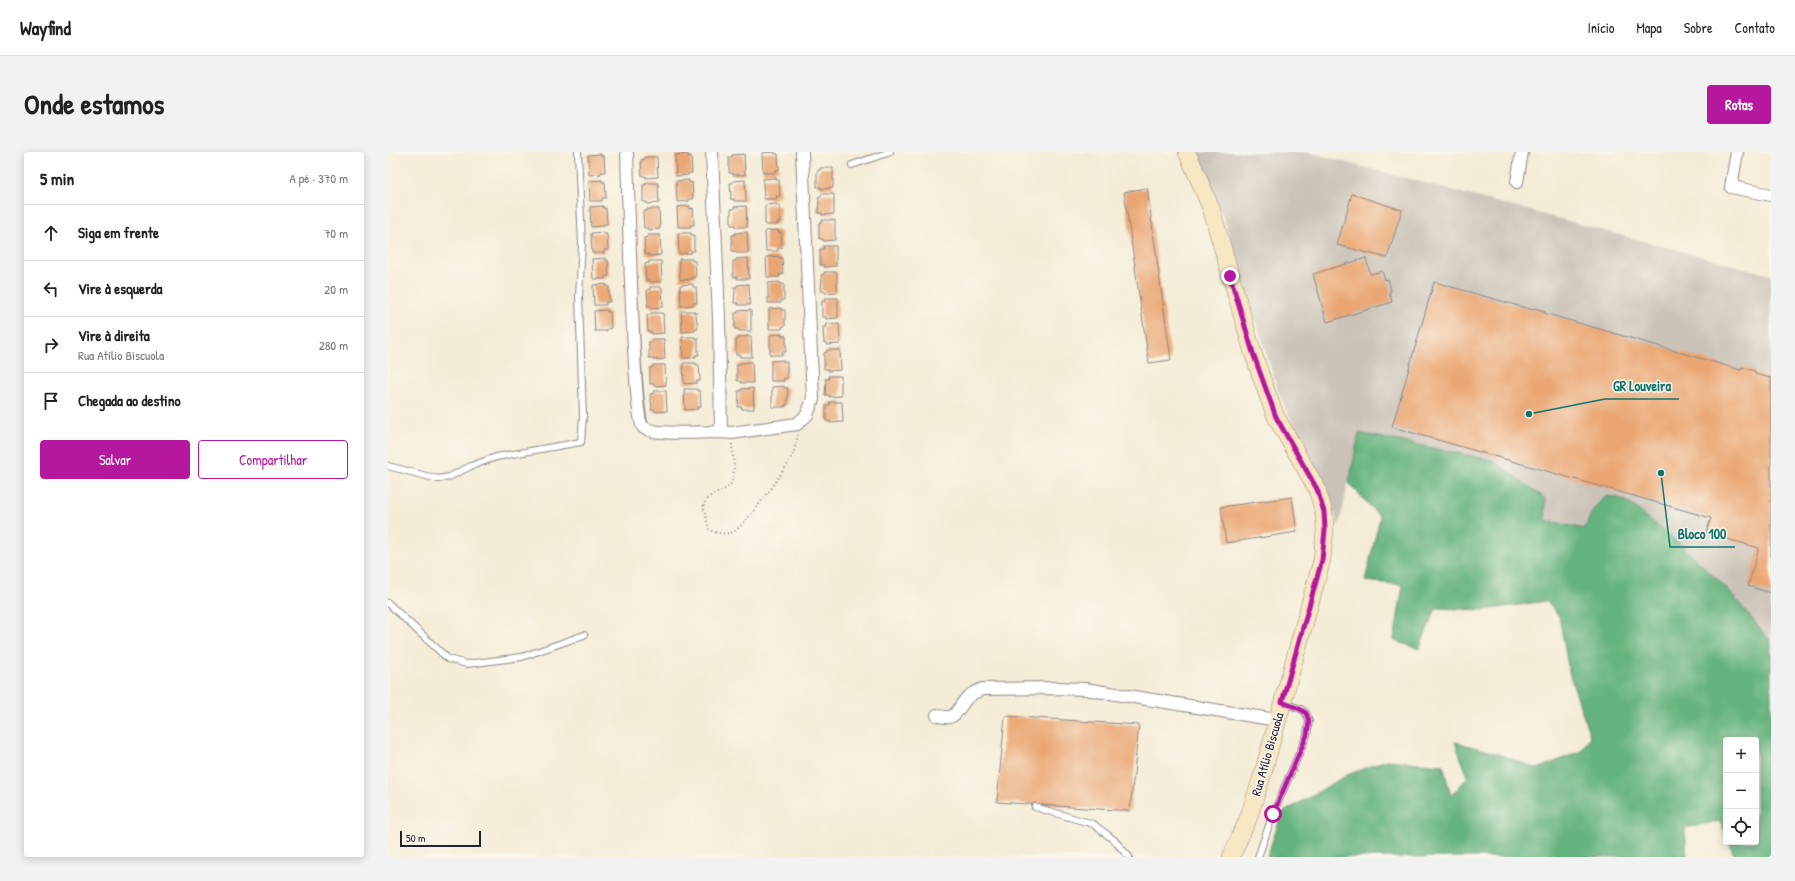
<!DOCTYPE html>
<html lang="pt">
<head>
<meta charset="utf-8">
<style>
	:root { --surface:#fff; --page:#f2f2f2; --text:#222; --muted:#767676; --line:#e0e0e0; --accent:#b5179e }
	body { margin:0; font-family:"Patrick Hand",sans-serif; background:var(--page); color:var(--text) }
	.controls { position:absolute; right:12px; bottom:12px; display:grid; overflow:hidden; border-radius:4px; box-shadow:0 2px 10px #0003 }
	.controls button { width:36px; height:36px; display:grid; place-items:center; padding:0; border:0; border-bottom:1px solid var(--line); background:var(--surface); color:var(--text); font:20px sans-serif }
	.scale { position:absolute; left:12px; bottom:10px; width:81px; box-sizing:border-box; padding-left:4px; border:2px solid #22223b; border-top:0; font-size:11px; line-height:14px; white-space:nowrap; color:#22223b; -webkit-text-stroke:3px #fbf7ec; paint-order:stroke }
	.stop { position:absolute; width:12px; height:12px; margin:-9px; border:3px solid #b5179e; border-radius:50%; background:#fff }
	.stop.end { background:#b5179e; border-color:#fff; box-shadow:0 1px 4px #0008 }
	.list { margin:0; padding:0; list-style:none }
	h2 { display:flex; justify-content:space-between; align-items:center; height:52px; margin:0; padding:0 16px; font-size:17px }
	h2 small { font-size:13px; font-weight:400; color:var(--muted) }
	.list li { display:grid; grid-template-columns:26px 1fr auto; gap:12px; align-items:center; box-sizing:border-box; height:56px; padding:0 16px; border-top:1px solid var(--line) }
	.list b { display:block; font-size:15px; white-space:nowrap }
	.list p { margin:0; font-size:13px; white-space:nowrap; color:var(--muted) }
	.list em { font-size:13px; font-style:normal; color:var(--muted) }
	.actions { display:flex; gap:8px; padding:12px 16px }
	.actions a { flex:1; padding:9px 0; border:1px solid var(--accent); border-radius:4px; text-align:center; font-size:14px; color:var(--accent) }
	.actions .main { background:var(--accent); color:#fff }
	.icon { flex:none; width:22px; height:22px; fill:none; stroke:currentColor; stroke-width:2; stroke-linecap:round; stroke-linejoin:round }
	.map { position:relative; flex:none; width:1383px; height:705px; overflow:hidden; border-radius:4px }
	header { display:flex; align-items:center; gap:24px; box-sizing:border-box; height:56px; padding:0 20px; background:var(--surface); border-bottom:1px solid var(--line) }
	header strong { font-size:19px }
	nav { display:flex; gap:22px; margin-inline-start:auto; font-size:14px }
	.intro { display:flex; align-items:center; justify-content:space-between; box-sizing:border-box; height:96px; padding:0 24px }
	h1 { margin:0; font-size:28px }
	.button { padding:10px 18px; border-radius:4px; background:var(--accent); color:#fff; font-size:14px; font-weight:700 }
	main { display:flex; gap:24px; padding:0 24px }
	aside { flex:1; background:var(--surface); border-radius:4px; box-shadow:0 2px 10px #0003 }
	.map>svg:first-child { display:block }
	.industrial { fill:#cbc3b8 }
	.forest { fill:#65b37e; stroke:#446a5c }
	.building { fill:#eaa672 }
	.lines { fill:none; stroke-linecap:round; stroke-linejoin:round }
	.lane-casing { stroke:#8b8788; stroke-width:8 }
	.street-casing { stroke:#8b8788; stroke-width:14 }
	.secondary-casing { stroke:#8b8788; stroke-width:18 }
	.path { stroke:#8b8788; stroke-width:2; stroke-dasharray:1 3; stroke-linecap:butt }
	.lane { stroke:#fff; stroke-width:6 }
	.street { stroke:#fff; stroke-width:12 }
	.secondary { stroke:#f9e7c3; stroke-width:17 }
	.route { stroke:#b5179e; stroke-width:5 }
	.labels { text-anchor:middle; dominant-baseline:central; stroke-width:3; stroke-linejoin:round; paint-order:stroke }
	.street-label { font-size:13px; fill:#22223b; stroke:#fbf7ec }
	.leader { fill:none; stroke:#0f766e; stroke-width:1.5 }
	.callout-dot { fill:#0f766e; stroke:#fbf7ec; stroke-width:1.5 }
	.callout-label { font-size:14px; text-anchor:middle; font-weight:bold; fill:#0f766e; stroke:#fbf7ec; stroke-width:3; stroke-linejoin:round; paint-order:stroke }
</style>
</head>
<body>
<header>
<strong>Wayfind</strong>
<nav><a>Início</a><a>Mapa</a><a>Sobre</a><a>Contato</a></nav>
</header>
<div class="intro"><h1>Onde estamos</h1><a class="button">Rotas</a></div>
<main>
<aside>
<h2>5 min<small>A pé · 370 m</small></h2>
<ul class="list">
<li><svg class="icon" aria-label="ahead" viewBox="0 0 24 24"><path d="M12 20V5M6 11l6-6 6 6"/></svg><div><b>Siga em frente</b></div><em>70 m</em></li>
<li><svg class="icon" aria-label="left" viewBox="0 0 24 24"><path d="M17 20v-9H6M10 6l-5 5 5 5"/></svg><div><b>Vire à esquerda</b></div><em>20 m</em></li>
<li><svg class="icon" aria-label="right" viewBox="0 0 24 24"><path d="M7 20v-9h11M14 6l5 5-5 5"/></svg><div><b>Vire à direita</b><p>Rua Atílio Biscuola</p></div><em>280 m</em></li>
<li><svg class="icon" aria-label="arrive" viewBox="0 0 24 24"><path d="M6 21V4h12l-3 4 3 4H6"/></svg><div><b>Chegada ao destino</b></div></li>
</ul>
<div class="actions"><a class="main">Salvar</a><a>Compartilhar</a></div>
</aside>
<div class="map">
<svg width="1383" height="705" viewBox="0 0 1383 705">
	<rect width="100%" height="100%" fill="#fbf7ec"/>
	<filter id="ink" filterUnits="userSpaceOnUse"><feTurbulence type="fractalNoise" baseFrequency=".025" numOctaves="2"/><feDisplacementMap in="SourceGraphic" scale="8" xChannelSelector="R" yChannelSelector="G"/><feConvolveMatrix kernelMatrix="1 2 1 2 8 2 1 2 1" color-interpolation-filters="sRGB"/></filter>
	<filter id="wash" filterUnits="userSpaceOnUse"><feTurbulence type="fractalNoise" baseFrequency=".012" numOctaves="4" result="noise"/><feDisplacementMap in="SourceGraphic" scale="16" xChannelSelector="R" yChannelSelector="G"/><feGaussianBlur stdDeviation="0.9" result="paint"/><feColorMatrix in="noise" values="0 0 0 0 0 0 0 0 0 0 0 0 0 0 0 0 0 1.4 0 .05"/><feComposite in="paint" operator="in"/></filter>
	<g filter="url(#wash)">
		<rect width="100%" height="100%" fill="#f4ecd6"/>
		<path class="industrial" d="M810,0H919L1383,123V490L1340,438L1293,393L1245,354L1207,355L1196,377L1156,368L971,281L951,374L891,242L836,67Z"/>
		<path class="forest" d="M971,281L1104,308L1158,347L1157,368L1196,377L1207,355L1218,344L1234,347L1245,354L1293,393L1340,438L1383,490V705H1347L1341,690H1368V588H1338V682L1332,669L1297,676L1299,705H879L894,661L959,623L998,608L1055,613L1063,644L1080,625L1067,590L1108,601L1150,617L1193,599L1202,584L1181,520L1171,464L1158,449L1096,458L1048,456L1031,497L1006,488L1015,433L977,429L992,365L961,331Z"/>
		<g id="blocks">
			<path class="building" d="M387,0V2H390L391,18H387V21H375L374,1Z
				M213,2V4H216L217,20H213V22L201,23L200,3Z
				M300,2V5L303,4L304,21H300V23L288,24L287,3Z
				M356,2L357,23H345V21H341V5H344V3Z
				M257,5H269L270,25L258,26V24H254L253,8L257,7Z
				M432,16H445V36L433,37V35H429V19L432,18Z
				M388,26V28H391L392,44H388L389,47H376L375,27Z
				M214,28V30H217L218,46H214V49H202L201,29Z
				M301,28V31L304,30L305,47H301V49L289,50L288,29Z
				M357,28L358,49H346V47H342L343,44L342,31H345V29Z
				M258,31H270L271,51L259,52V50H255V33H258Z
				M759,36L783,208L761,211L736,40Z
				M433,42H446V62L434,63V61H430L431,47L430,45H433Z
				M964,42L1014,58L999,106L949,93Z
				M389,52V54H392V67L393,70H389L390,73H377V53Z
				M215,54V56H218L219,72H215V74L203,75L202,55Z
				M302,54V57L305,56L306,73H302L303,75H290L289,55Z
				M358,54L359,75H347V73H343V57H346V55Z
				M259,57H271L272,77L260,78V76H256L255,59H259Z
				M434,68H447V88L435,89V87H431V71L434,70Z
				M390,78V80H393L394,96H390V99H378L377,79Z
				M216,80V82H219L220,98H216V101H204L203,81Z
				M359,80L360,101H348V99H344V83H347V81Z
				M290,81H303V83H306V96L307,99H303V101L291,102Z
				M260,83H272L273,103L261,104V102H257L256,86L260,85Z
				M435,94H448V114L436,115V113H432V97H436Z
				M391,104V106H394L395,122L391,123L392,125H379L378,105Z
				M217,106V108H220L221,124H217V127H205L204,107Z
				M360,106L361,127H349V125H345V109H348V107Z
				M978,106L982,122L994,119L997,128L1000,127L1003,139L1001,140L1004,150L939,170L925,122Z
				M291,107H304V109H307L308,125H304V127L292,128Z
				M261,109H273L274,129L262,130V128H258L257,112L261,111Z
				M436,120H449V140L437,141V139H433L434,126L433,123L436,122Z
				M392,130V132H396V148H393V151H380V131Z
				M1046,130L1145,158L1146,156L1157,159L1156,161L1353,218L1354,215L1367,219V222L1383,226V441L1360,434L1371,396L1318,381L1323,366L1004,275Z
				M218,132V134H221V147L222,150H218V153H206L205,133Z
				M305,132V135H308L309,151H305V153L293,154L292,133Z
				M361,132L362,153H350V151H346L347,138L345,135H349V133Z
				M262,135H274L275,155L263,156V154H259L260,151L259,138L262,137Z
				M437,146H450V166L438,167V165H434V149H437Z
				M393,156V158H397V174L394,175V177H381V157Z
				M219,158V160H222L223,176L219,177V179H207L206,159Z
				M363,158V179H351V177H347V161H350V159Z
				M293,159H306V161H310L308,163L310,177H306L307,179L294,180Z
				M263,161H275L276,181L264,182V180H260L259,163H263Z
				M438,172H451L452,192L439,193V191H436L435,175H439Z
				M394,182V184H398V200H394L395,203H382V183Z
				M363,184L364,205H352V203H348V187H351V185Z
				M294,185H307V187L310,186V200L311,203H307L308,205L295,206Z
				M264,187H276L277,207L265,208V206H261V190L264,189Z
				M439,198H452L453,218L440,219V217H436V201L439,200Z
				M395,208V210H399V226L395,227L396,229H383V209Z
				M364,210L365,231H353V229H349V213H352V211Z
				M295,211H308V213H311L312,229H308L309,231L296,232Z
				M265,213H277L278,233L266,234V232H262V216L265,215Z
				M440,224H453V244L441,245V243H437L438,230L437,227H441Z
				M396,234V236H400L399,250L400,252L397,253V255H384V235Z
				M365,236L366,257H354V255H350L351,242L350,239H353V237Z
				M296,237H309V239H312L313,255H309L310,257L297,258Z
				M266,239H278L279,259L267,260V258H263L264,255L262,242L266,241Z
				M441,250H454L455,270L442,271V269H438V253H442Z
				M904,345L909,380L838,391L833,355Z
				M617,564L751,573L742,659L609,650Z"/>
		</g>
	</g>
	<g filter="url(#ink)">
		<use href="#blocks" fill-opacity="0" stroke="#8b8788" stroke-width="1"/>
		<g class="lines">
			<defs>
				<path id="lane" d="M464,13L502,0
					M0,314L50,327L61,325L83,314L108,305L193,290L195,265L191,144L194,92L190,0
					M0,451L60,507L79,512L134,505L196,483
					M647,655L705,672L726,688L741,705
					M870,705L885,662L919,583L921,569L918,561L913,557L896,551"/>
				<path id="street" d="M239,0C240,31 245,266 255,275C265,284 317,280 333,280L331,166L324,0
					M1349,0L1343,35L1383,43
					M1129,30L1134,0
					M333,280L343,281L409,272L419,263L425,247L414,0
					M549,563C568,570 568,559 578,547C582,542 588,540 594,537L670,536L697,537L889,568"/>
				<path id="secondary" d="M799,0L823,56L865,201L880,244L888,265L929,337L936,361L937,378L934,408L875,621L860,667L843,705"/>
			</defs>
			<use href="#lane" class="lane-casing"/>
			<use href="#street" class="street-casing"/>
			<use href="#secondary" class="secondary-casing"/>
			<path class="path" d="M344,292C344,304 351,330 337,337C325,344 324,340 315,353L321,378C328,381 338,383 345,380C358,373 397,318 404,304C407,298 408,290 410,283"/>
			<use href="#lane" class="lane"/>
			<use href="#street" class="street"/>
			<use href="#secondary" class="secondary"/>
		</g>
	</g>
	<g class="lines" filter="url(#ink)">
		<path class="route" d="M842,124L865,201L888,265L929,337L936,360L937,378L934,408L894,550L912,557L918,561L921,569L919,583L885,662"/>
	</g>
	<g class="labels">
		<g class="street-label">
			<text transform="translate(879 602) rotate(-74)">Rua Atílio Biscuola</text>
		</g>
	</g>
	<path class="leader" d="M1141 262L1217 247H1291M1273 321L1282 395H1347"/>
	<g class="callout-dot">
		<circle cx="1141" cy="262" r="4"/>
		<circle cx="1273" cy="321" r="4"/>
	</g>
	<g class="callout-label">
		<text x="1254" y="239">GR Louveira</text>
		<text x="1314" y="387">Bloco 100</text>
	</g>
</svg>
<div class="controls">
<button>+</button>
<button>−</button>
<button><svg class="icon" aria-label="locate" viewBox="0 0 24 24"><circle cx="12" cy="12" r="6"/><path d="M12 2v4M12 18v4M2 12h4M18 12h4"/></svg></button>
</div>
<div class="scale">50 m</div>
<div class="stop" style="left:885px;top:662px"></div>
<div class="stop end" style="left:842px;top:124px"></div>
</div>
</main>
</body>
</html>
